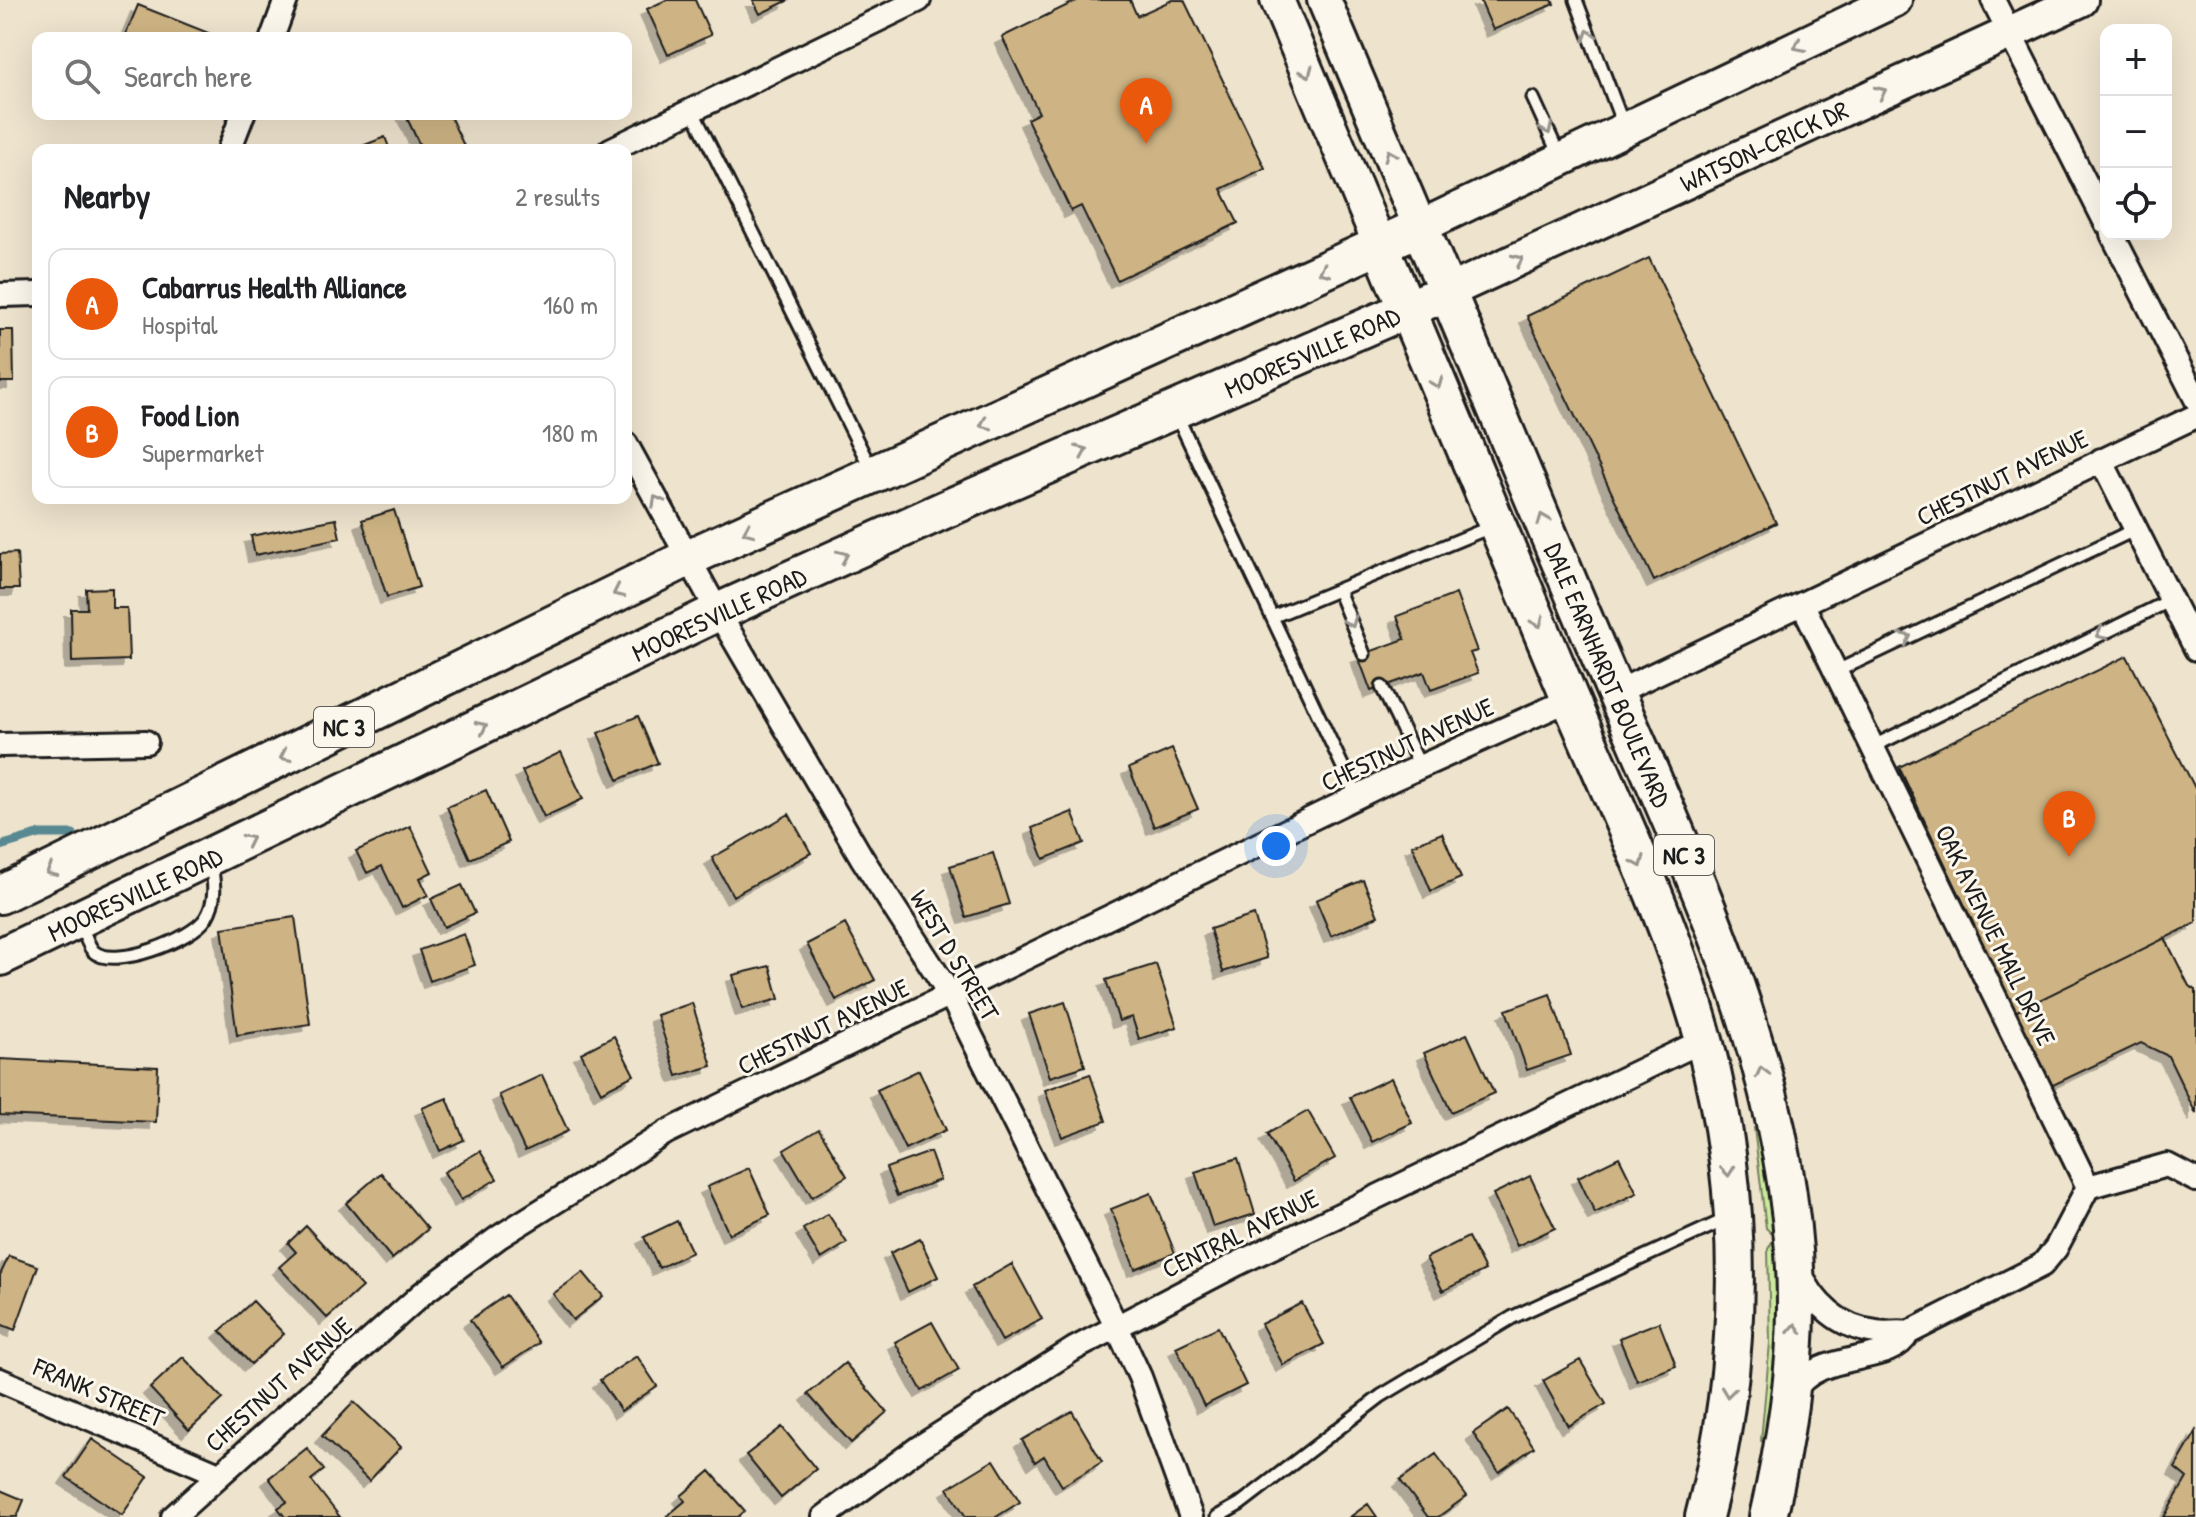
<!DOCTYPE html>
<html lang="en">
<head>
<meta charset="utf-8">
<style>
	:root { --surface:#fff; --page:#f2f2f2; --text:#202124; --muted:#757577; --line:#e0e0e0; --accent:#ea580c }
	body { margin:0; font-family:"Patrick Hand",sans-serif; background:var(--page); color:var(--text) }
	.controls { position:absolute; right:24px; top:24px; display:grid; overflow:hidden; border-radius:16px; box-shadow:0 8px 32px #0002 }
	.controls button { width:72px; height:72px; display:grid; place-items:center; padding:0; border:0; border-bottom:2px solid var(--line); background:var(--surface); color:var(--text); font:40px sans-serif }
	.you { position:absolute; left:1276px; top:846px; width:28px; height:28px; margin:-20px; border:6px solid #fff; border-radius:50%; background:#1a73e8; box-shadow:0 0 0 12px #1a73e833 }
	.badge { display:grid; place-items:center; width:52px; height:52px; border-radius:50%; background:var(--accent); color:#fff; font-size:26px; font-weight:700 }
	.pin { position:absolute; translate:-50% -66px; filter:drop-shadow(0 2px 4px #0008) }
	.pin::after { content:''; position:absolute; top:42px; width:28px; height:24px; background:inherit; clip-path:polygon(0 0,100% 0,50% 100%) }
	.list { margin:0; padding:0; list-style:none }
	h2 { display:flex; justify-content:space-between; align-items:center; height:104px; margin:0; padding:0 32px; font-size:34px }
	h2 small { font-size:26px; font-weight:400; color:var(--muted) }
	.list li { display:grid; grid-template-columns:52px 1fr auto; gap:24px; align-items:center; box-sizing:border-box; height:112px; margin:0 16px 16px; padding:0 16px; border:2px solid var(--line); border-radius:16px }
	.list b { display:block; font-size:30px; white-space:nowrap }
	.list p { margin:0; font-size:26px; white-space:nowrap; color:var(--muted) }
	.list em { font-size:26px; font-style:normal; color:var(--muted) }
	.icon { flex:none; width:44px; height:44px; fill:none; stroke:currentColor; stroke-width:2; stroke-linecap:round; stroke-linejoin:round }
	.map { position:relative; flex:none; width:2196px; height:1517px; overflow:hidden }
	.search { position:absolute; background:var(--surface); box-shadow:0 8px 32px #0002; left:32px; top:32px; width:600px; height:88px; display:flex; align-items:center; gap:20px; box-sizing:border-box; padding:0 28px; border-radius:16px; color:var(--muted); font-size:30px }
	.panel { position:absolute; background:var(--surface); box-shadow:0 8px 32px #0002; left:32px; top:144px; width:600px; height:360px; border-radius:16px }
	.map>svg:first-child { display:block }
	.green { fill:#cde99f; stroke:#74825e; stroke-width:2 }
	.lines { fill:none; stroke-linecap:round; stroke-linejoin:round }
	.stream { stroke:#598891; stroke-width:9 }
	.building { fill:#ceb484; stroke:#1c1c1c; stroke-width:2; filter:url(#shadow) }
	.service-casing { stroke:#1c1c1c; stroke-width:17 }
	.minor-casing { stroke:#1c1c1c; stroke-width:28 }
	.secondary-casing { stroke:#1c1c1c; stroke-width:38 }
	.primary-casing { stroke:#1c1c1c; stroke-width:42 }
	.service { stroke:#fbf7ec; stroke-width:11 }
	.minor { stroke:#fbf7ec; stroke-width:22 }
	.secondary { stroke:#fbf7ec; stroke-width:32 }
	.primary { stroke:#fbf7ec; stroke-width:36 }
	.oneway { stroke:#97948e }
	.labels { text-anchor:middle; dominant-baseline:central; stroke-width:6; stroke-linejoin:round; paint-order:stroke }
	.shield { fill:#fbf7ec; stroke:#5f5e5a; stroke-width:2 }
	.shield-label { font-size:24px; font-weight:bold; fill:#1c1c1c }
	.street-label { font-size:26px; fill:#1c1c1c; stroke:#fbf7ec }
</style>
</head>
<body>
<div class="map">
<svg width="2196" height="1517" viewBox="0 0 2196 1517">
	<defs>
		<filter id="shadow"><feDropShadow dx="-7" dy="7" stdDeviation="0" flood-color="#0004"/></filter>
	</defs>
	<rect width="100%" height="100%" fill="#eee3cd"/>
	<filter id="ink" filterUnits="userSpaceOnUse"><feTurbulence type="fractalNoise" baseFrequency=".0125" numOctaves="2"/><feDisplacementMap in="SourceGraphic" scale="16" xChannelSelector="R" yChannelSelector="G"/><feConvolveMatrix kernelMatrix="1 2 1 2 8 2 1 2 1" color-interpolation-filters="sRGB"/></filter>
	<g filter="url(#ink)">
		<path class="green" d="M1758,1127L1775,1230L1771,1233L1766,1228L1754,1128Z
			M1773,1240L1780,1314L1765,1443L1761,1441L1770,1343L1768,1249Z"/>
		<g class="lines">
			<path class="stream" d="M0,846L40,834H73"/>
		</g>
		<path class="building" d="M666,0H695L711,35L668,55L647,9Z
			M753,0H789L760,14Z
			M1078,0H1130L1137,16L1172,0H1184L1265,168L1221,189L1238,223L1117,280L1081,206L1071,211L1027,119L1039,113L1002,37Z
			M1480,0H1552L1554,4L1493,30Z
			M138,5L211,34L209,38L125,36Z
			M405,114H449L466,150H422Z
			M385,137L390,150H352Z
			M1649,258L1776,523L1654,581L1527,316Z
			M0,330H13L14,382H0Z
			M394,510L419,587L387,597L362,520Z
			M336,519L340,538L255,555L251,536Z
			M17,553L19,589H0V554Z
			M112,588V608H127L129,660L72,662L71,609H87L86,589Z
			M1456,594L1477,651L1470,653L1478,673L1431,690L1424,672L1371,691L1358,656L1405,639L1397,616Z
			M2127,656L2196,790V923L2015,1012L1899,767Z
			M638,716L658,763L618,780L598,733Z
			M1172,749L1198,809L1154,827L1129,768Z
			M561,752L583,799L544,817L522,771Z
			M486,790L509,842L470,859L447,807Z
			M1072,812L1084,843L1044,859L1032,828Z
			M789,814L811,853L733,896L712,858Z
			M410,826L432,872L420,878L428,895L402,908L382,866L367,873L356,851Z
			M1442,833L1461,878L1431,891L1412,845Z
			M993,853L1009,904L966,917L950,866Z
			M1363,880L1378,916L1331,936L1316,900Z
			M462,885L475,913L444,927L431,899Z
			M1254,915L1267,958L1223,972L1210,929Z
			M295,917L310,1024L237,1035L222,928Z
			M845,924L875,980L836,1000L807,944Z
			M464,934L475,965L430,981L419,950Z
			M2165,938L2189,986L2196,990V1114L2168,1056L2141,1043L2051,1086L2015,1012Z
			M1156,964L1177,1027L1139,1039L1132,1017L1119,1021L1106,980Z
			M770,966L779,999L742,1009L733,975Z
			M1550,994L1571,1055L1527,1070L1506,1010Z
			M1065,1002L1085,1066L1050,1077L1029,1014Z
			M692,1003L712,1066L677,1076L657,1015Z
			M1467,1034L1494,1093L1451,1112L1424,1053Z
			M614,1036L634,1075L601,1092L581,1053Z
			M0,1059L158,1067L156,1122L0,1115Z
			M919,1070L946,1130L905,1149L877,1090Z
			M1090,1074L1106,1121L1062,1137L1045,1090Z
			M542,1075L568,1131L525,1151L499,1095Z
			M1391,1078L1412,1123L1372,1142L1350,1097Z
			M447,1098L464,1140L440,1151L422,1108Z
			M1308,1111L1335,1158L1294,1181L1267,1134Z
			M819,1129L847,1176L812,1197L784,1150Z
			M480,1151L497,1179L461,1200L444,1172Z
			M930,1152L940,1180L897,1196L886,1168Z
			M1619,1157L1637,1193L1595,1213L1578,1177Z
			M1238,1158L1255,1214L1213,1227L1195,1172Z
			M749,1168L770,1215L729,1234L707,1187Z
			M381,1173L428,1229L392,1259L346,1203Z
			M1530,1176L1555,1228L1517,1246L1493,1194Z
			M1151,1193L1175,1253L1135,1269L1111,1209Z
			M828,1214L847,1243L821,1259L803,1229Z
			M677,1221L692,1252L659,1268L644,1237Z
			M306,1226L362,1287L327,1318L279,1267L296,1252L288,1243Z
			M1468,1237L1485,1270L1443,1291L1426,1258Z
			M920,1239L938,1277L908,1292L890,1253Z
			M9,1256L38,1266L15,1330L0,1324V1275Z
			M1012,1264L1042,1319L1002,1341L972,1287Z
			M583,1272L603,1296L573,1320L553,1294Z
			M506,1295L539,1343L503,1367L470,1320Z
			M253,1301L284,1334L251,1364L220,1331Z
			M1302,1303L1324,1344L1283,1365L1261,1324Z
			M932,1322L959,1370L922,1391L895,1342Z
			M1659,1322L1676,1366L1637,1381L1619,1338Z
			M1218,1327L1246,1385L1204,1406L1176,1347Z
			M637,1356L657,1386L621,1411L600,1380Z
			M183,1357L223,1399L189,1430L150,1388Z
			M1580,1360L1606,1404L1568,1426L1543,1381Z
			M845,1363L887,1412L851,1443L808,1394Z
			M354,1402L401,1447L369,1481L322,1436Z
			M1508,1409L1534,1447L1499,1472L1473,1433Z
			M1072,1411L1102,1462L1062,1486L1044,1456L1035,1462L1022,1440Z
			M782,1427L816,1469L781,1498L746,1455Z
			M2196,1432V1517H2164L2187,1478L2175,1468Z
			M92,1439L148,1477L122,1515L66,1477Z
			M307,1448L324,1470L311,1480L340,1517H285L278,1508L287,1502L269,1478Z
			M1436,1454L1467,1496L1438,1517H1428L1400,1480Z
			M994,1460L1020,1502L996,1517H966L948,1488Z
			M710,1471L745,1511L738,1517H666L685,1501L681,1496Z
			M0,1490L24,1500L17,1517H0Z
			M1368,1504L1377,1517H1350Z"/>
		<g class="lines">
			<defs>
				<path id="service" d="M1576,0L1624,127
					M1533,98L1559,155
					M692,110L872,471
					M1177,416L1357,797
					M1338,590L1364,654
					M1272,617L1493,526
					M1835,672L2136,529
					M1382,687L1420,766
					M1872,747L2171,600
					M80,922C83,930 87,944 93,951C113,971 193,939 206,918C217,900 214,882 211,863
					M1217,1517L1240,1504L1381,1396L1513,1317L1729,1218"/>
				<path id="minor" d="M1993,0L2106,223
					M272,38L286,0
					M229,150L243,114
					M610,150L919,0
					M2112,234L2196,399
					M0,295L38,294
					M626,444L718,612L862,858L951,996L1117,1327L1140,1377L1191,1517
					M2101,460L2196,649
					M1803,605L2088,1187L2167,1165L2196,1180
					M1615,693L2196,416
					M0,745L146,742
					M1800,1272C1813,1304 1840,1328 1876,1332C1887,1334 1898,1331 1908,1333
					M0,1380L219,1474
					M1792,1394C1818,1347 1891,1368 1908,1333L2042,1265L2056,1248L2088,1187
					M173,1517L423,1293L499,1237L667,1132L1391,780L1571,699
					M824,1517L918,1448L1074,1349L1237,1264L1704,1040"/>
				<path id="secondary" d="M1277,0L1380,245
					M1324,0L1420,227L1895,0
					M1447,292L2081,0"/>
				<path id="primary" d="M1380,245C1444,397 1507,548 1570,699C1618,812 1673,925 1705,1044C1746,1197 1744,1364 1704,1517
					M0,895L688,558L1420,227C1484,378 1546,531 1611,682C1696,881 1797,1085 1796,1307C1796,1377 1784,1449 1768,1517
					M0,957L718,612L946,509L1447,292"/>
			</defs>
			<use href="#service" class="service-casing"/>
			<use href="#minor" class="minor-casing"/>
			<use href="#secondary" class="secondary-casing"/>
			<use href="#primary" class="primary-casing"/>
			<use href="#service" class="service"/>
			<use href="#minor" class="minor"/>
			<use href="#secondary" class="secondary"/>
			<use href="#primary" class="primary"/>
		</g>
		<defs><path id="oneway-chevron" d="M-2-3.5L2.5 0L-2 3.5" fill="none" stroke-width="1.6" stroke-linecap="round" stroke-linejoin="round" transform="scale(2)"/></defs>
		<g class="oneway">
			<use href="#oneway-chevron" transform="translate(1589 35) rotate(-109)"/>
			<use href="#oneway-chevron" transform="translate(1799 46) rotate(154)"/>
			<use href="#oneway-chevron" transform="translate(1307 72) rotate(67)"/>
			<use href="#oneway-chevron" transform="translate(1881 92) rotate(-25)"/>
			<use href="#oneway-chevron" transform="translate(1547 129) rotate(66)"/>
			<use href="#oneway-chevron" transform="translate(1390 155) rotate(-113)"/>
			<use href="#oneway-chevron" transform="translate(1518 260) rotate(-25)"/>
			<use href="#oneway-chevron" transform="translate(1324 271) rotate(156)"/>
			<use href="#oneway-chevron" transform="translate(1437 383) rotate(68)"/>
			<use href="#oneway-chevron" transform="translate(985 424) rotate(156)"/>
			<use href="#oneway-chevron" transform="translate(1082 451) rotate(-23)"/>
			<use href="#oneway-chevron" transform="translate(657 501) rotate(-119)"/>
			<use href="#oneway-chevron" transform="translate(1543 519) rotate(-112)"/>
			<use href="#oneway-chevron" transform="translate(748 531) rotate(156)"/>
			<use href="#oneway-chevron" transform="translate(843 556) rotate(-24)"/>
			<use href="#oneway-chevron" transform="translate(618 592) rotate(154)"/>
			<use href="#oneway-chevron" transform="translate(1351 622) rotate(68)"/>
			<use href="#oneway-chevron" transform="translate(1538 622) rotate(67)"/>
			<use href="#oneway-chevron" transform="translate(2101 634) rotate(154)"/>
			<use href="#oneway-chevron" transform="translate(1906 638) rotate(-25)"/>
			<use href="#oneway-chevron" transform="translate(482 727) rotate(-26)"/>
			<use href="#oneway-chevron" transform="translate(285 756) rotate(154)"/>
			<use href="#oneway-chevron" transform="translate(248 840) rotate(-26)"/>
			<use href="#oneway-chevron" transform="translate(1639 862) rotate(67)"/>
			<use href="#oneway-chevron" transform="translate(51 871) rotate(154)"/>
			<use href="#oneway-chevron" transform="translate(1762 1072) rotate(-104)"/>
			<use href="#oneway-chevron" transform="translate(1728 1171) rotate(84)"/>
			<use href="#oneway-chevron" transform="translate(1795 1329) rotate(-87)"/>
			<use href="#oneway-chevron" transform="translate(1728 1392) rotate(97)"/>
		</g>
	</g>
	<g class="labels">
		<g class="shield">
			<rect x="314" y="707" width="60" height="40" rx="6"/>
			<rect x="1654" y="835" width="60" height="40" rx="6"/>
		</g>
		<g class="shield-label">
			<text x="344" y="727">NC 3</text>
			<text x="1684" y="855">NC 3</text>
		</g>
		<g class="street-label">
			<text transform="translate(1764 146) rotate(-25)">WATSON-CRICK DR</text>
			<text transform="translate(1312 352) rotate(-24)">MOORESVILLE ROAD</text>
			<text transform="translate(2002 477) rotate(-26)">CHESTNUT AVENUE</text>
			<text transform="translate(719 614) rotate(-25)">MOORESVILLE ROAD</text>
			<text transform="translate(1608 675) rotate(67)">DALE EARNHARDT BOULEVARD</text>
			<text transform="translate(1407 744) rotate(-25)">CHESTNUT AVENUE</text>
			<text transform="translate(135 894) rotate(-25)">MOORESVILLE ROAD</text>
			<text transform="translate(1996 935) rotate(64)">OAK AVENUE MALL DRIVE</text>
			<text transform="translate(955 955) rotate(59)">WEST D STREET</text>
			<text transform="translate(823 1026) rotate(-26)">CHESTNUT AVENUE</text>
			<text transform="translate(1240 1233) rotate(-26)">CENTRAL AVENUE</text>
			<text transform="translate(278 1384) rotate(-42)">CHESTNUT AVENUE</text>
			<text transform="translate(99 1392) rotate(23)">FRANK STREET</text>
		</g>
	</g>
</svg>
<div class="controls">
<button>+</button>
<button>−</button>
<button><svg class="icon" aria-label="locate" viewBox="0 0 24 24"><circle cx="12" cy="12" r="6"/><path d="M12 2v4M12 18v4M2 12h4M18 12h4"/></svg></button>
</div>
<div class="you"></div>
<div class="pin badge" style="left:1146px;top:144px">A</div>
<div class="pin badge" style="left:2069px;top:857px">B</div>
<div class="search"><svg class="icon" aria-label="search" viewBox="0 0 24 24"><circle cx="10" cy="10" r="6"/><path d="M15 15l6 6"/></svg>Search here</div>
<section class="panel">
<h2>Nearby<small>2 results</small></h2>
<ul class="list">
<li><span class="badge">A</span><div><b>Cabarrus Health Alliance</b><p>Hospital</p></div><em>160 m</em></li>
<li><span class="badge">B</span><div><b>Food Lion</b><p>Supermarket</p></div><em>180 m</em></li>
</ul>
</section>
</div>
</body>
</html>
